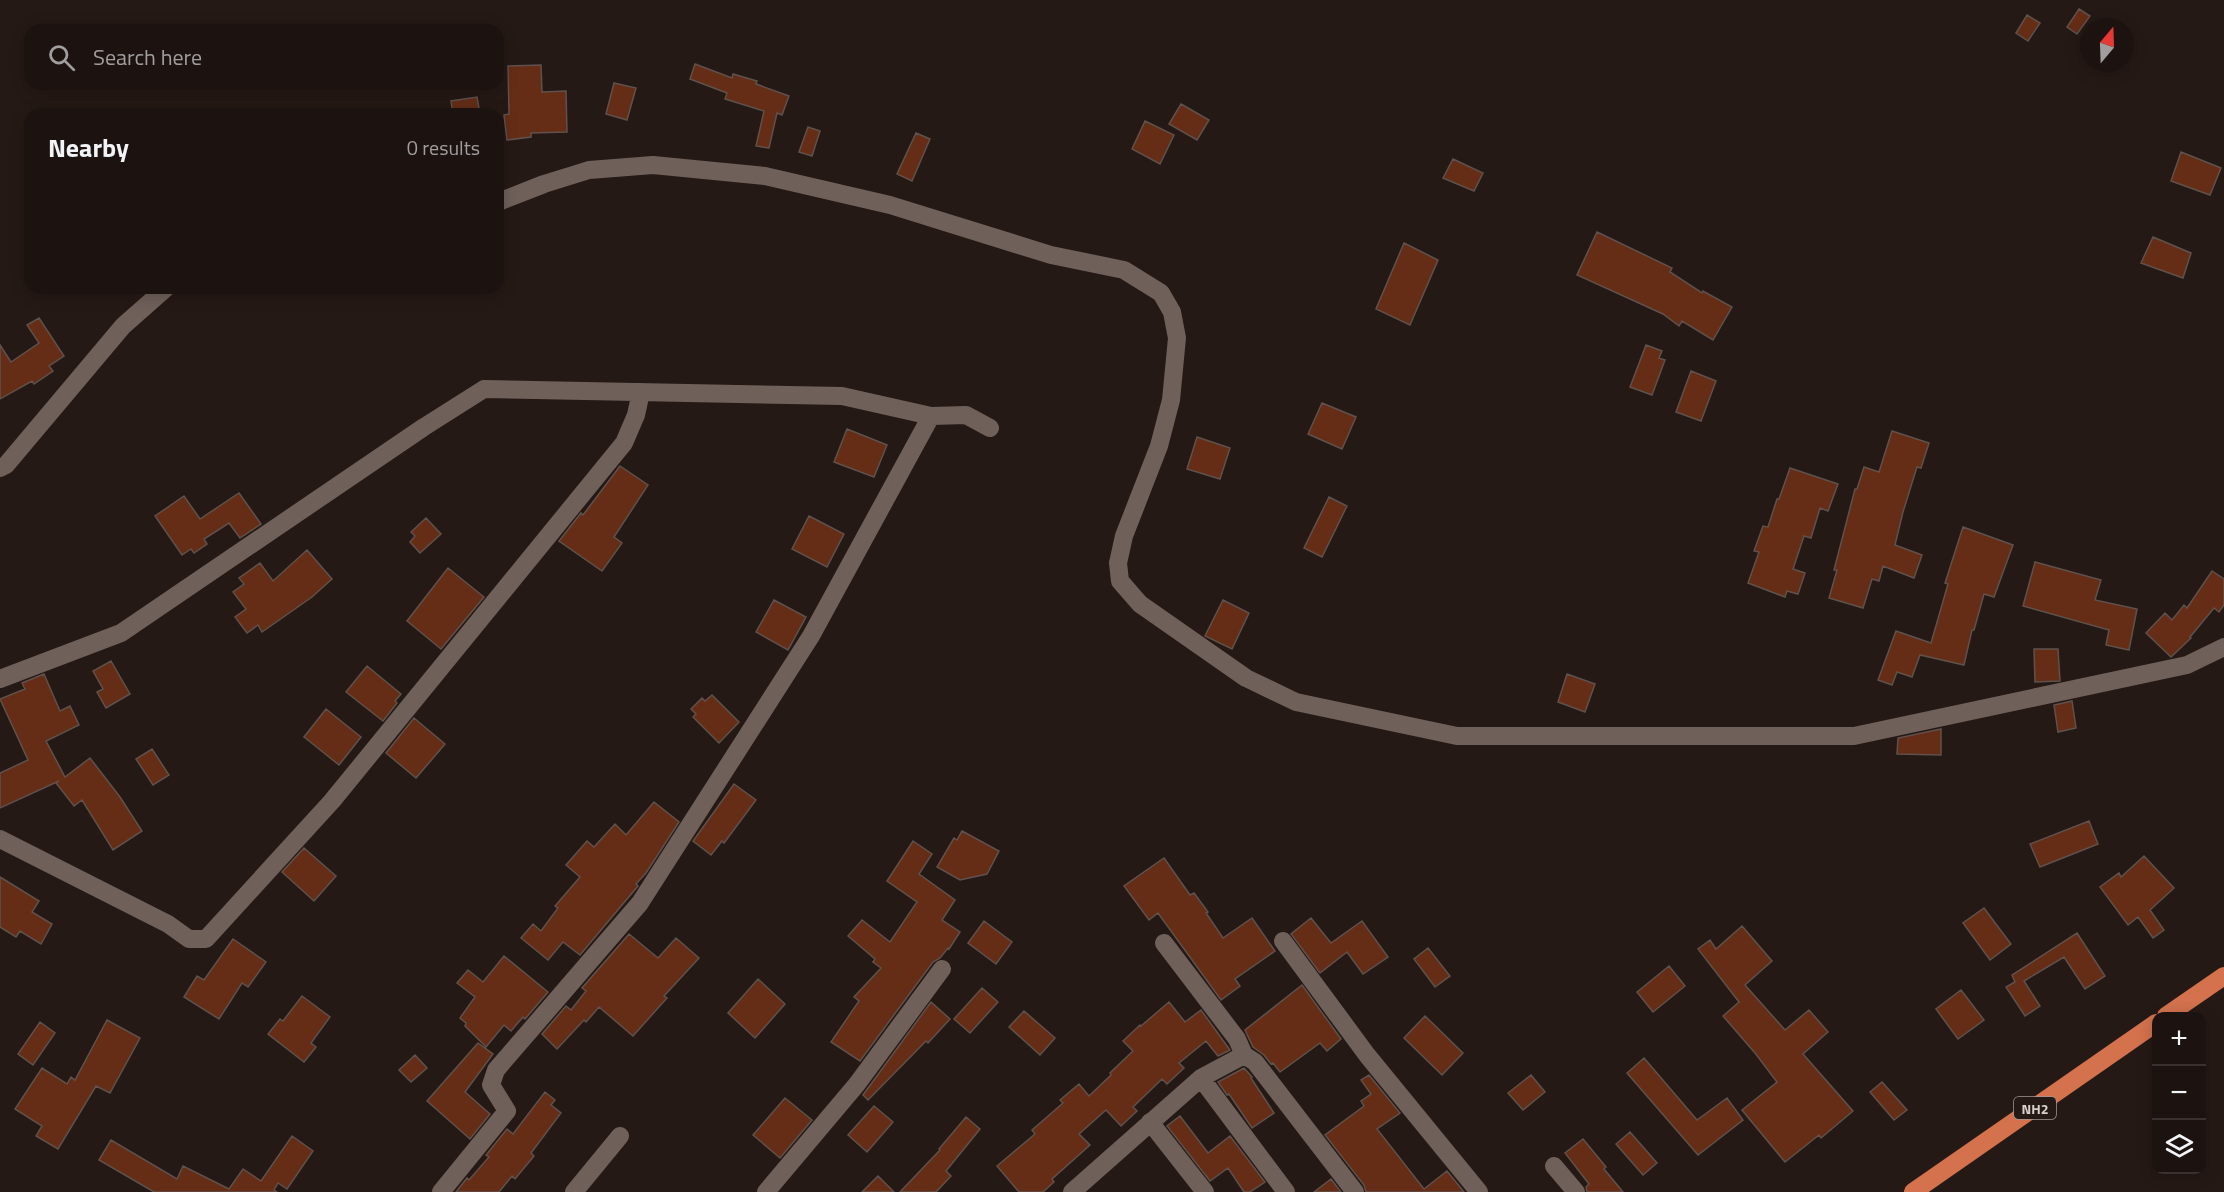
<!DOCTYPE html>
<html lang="en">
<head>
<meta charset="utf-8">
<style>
	:root { --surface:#1c1310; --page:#251c19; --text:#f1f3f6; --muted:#a09e9f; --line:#3a3230 }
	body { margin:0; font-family:"Titillium Web",sans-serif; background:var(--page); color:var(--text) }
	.controls { position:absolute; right:18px; bottom:18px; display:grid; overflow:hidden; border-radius:12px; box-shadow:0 3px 15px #0003 }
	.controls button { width:54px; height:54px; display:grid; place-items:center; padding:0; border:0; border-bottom:2px solid var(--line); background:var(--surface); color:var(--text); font:30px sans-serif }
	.compass { position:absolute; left:2080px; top:18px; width:54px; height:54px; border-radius:50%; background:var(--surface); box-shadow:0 3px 15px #0003; rotate:19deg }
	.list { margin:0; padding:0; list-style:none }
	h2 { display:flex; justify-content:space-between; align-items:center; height:78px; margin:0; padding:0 24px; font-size:26px }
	h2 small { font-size:20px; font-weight:400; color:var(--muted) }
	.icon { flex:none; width:33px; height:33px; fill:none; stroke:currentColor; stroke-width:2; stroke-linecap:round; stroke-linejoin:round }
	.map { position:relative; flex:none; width:2224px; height:1192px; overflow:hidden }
	.search { position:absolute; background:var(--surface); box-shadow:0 3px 15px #0003; left:24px; top:24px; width:480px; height:66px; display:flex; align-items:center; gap:15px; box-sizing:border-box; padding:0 21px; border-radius:18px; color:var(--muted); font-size:22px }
	.panel { position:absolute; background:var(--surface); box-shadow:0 3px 15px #0003; left:24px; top:108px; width:480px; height:186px; border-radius:18px }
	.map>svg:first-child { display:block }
	.building { fill:#652d16; stroke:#5f514c; stroke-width:1.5 }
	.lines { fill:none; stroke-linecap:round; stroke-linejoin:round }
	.street { stroke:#6f605a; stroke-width:18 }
	.highway { stroke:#d3724d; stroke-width:18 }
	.labels { text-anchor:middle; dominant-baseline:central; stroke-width:4.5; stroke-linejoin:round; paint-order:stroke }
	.shield { fill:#251915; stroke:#a29895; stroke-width:1.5 }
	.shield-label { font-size:14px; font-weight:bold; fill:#d8cfcc }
</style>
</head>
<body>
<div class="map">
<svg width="2224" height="1192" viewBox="0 0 2224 1192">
	<rect width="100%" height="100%" fill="#251915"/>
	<path class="building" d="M2079,9L2090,16L2077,34L2067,27Z
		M2027,15L2040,23L2028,41L2016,33Z
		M695,64L732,78L733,74L757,81L756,84L789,96L782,115L777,113L769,148L756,146L764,111L725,99L727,93L690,79Z
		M541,65L542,92L566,91L567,132L531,133V137L507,140L504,115L509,114L508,66Z
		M614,83L636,88L627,120L606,114Z
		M477,97L480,114H453L451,101Z
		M1181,104L1209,120L1197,140L1169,124Z
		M1145,121L1174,135L1160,164L1132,149Z
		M808,127L820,131L812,156L799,152Z
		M916,133L930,139L912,181L897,174Z
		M2181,152L2221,168L2210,195L2171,181Z
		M1453,159L1483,173L1474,191L1443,178Z
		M1597,232L1672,268L1670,272L1702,293L1703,291L1732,307L1713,340L1682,321L1679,326L1663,314L1577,275Z
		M2153,237L2191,253L2183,278L2141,263Z
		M1404,243L1438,260L1410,325L1376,309Z
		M39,318L64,356L49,366L53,371L34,384L32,381L0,399V345L11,362L39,343L27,325Z
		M1646,345L1662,351L1659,358L1665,360L1652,395L1630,387Z
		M1691,371L1716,381L1701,421L1676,412Z
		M1322,403L1356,417L1342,449L1308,434Z
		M847,429L887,445L874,477L834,462Z
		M1892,431L1929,443L1921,468L1917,467L1903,512L1895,545L1922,555L1914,578L1883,566L1879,581L1872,579L1863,608L1829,598L1837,570H1834L1855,489H1857L1864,467L1879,472Z
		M1197,437L1230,448L1220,479L1187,469Z
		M620,466L648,485L614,537L622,543L602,571L559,541L581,513L583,515Z
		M1790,468L1838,484L1828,511L1820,508L1811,538L1804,536L1793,569L1805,573L1798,594L1787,591L1785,597L1748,583L1759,552L1754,551L1763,526L1768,527L1777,499H1779Z
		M239,493L261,524L240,538L229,523L204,539L207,544L194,553L191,549L182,555L155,516L184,496L200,519Z
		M1329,497L1347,506L1322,557L1304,548Z
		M809,516L844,534L827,567L792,549Z
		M426,518L441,534L420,553L410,542L415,536L411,532Z
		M1963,527L2013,545L1994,597L1984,594L1974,630H1972L1964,665L1920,655L1912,677L1897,672L1892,685L1878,680L1896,631L1931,643L1948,584L1945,583Z
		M307,550L332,579L312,597L262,632L258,625L247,633L235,617L246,609L233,592L244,584L239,578L260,563L273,581Z
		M2035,562L2101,580L2095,600L2137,609L2129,650L2106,645L2109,630L2023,606Z
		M448,568L484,597L441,649L407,621Z
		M2212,571L2224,579V605L2219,612L2214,608L2190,637L2191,638L2171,657L2146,633L2165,613L2172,620L2184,605L2187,608Z
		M774,600L806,617L788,650L756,632Z
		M1223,600L1249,613L1232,649L1205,636Z
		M2034,649H2058L2060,681L2035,682Z
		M111,661L130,694L106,708L97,692L103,689L93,671Z
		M367,666L401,694L395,701L397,703L383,721L346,692Z
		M44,674L60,711L70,706L79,725L46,741L65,777L90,758L120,797L142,831L113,850L82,800L74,806L56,783L59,781L0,808V773L28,760L0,699L25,689L22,683Z
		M1567,674L1595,684L1585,712L1558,702Z
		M712,695L739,722L719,743L693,717L696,714L691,709L702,698L705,701Z
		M2072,701L2076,728L2058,732L2054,705Z
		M326,709L361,737L339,765L304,737Z
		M414,718L445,744L416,778L386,753Z
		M1941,729V755L1897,754L1898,738Z
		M152,749L169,775L153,785L136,759Z
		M734,784L756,800L724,843L722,841L711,855L693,841Z
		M654,802L679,822L646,873L636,884L638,886L580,955L563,942L548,960L521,938L533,924L541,931L558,908L555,906L580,877L566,865L587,841L594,847L615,824L626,835Z
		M2089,821L2098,844L2040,867L2030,844Z
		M962,831L999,851L987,874L960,880L937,867L954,838L957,840Z
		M913,841L932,854L919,874L955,900L942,920L960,932L949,949L948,948L940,958L933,962L860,1061L831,1042L859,1001L854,997L881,968L873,962L875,959L848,936L862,920L890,942L917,902L887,881Z
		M304,848L336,876L314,901L282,872Z
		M2144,856L2174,888L2150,910L2164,930L2153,938L2138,917L2128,925L2100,887L2119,873L2121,877Z
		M1164,858L1190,895L1194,893L1208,912L1206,913L1223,938L1252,918L1275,951L1235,979L1240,986L1221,1000L1158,913L1149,920L1124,886Z
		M0,877L39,901L32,912L52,924L41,944L20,931L16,937L0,927Z
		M1984,908L2011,944L1990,960L1963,923Z
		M1311,918L1331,943L1362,921L1388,957L1363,974L1347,952L1320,973L1291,934Z
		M984,921L1012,942L996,964L968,943Z
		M1742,926L1772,961L1745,985L1785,1030L1809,1010L1828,1032L1803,1054L1853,1111L1821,1138L1819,1135L1785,1162L1742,1110L1777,1082L1755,1053L1723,1016L1739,1002L1698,949L1710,940L1716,949Z
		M2077,933L2105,976L2085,989L2064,957L2024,981L2040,1006L2025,1016L2006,987L2015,982L2012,975Z
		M629,934L658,958L676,938L699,958L664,996L667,998L633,1036L599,1007L586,1022L584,1020L557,1049L542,1034L566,1006L571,1010L586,991L582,988Z
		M233,939L266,962L248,987L242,983L219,1019L184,997L197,976L204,980Z
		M1428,948L1450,976L1435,987L1414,959Z
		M504,956L548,992L525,1019L523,1017L511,1031L504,1025L486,1047L465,1026L466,1023L460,1018L475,997L457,983L468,970L483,982Z
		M1669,966L1685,986L1653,1012L1637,992Z
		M758,979L785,1004L755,1038L728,1013Z
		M1302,985L1341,1039L1327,1051L1320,1043L1280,1072L1273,1063L1271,1064L1264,1055L1253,1047L1245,1030Z
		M982,988L998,1002L970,1033L954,1019Z
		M1961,990L1984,1020L1958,1039L1936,1009Z
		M302,996L330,1017L311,1043L316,1047L304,1062L268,1034L280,1019L283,1021Z
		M931,1002L950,1019L928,1043L926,1041L868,1100L863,1095Z
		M1169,1002L1185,1022L1201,1010L1230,1050L1218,1056L1206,1041L1179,1063L1184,1068L1167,1084L1162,1079L1133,1107L1137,1111L1121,1126L1106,1110L1079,1134L1090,1145L1052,1179L1054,1182L1043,1192H1019L997,1166L1035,1134L1032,1130L1063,1103L1060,1100L1079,1084L1089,1096L1111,1075L1110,1073L1133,1051L1123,1041L1140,1025L1141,1026Z
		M1024,1011L1055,1038L1040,1055L1009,1027Z
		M1425,1016L1463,1053L1442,1075L1404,1038Z
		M107,1020L140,1038L110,1093L96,1086L58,1149L36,1136L42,1126L15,1109L42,1068L67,1084L71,1077L75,1080Z
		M40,1022L55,1033L33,1065L18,1054Z
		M478,1043L493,1054L465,1092L490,1114L470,1139L427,1101Z
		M415,1055L427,1068L411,1082L399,1070Z
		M1644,1058L1697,1120L1727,1098L1743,1120L1698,1155L1627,1073Z
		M1244,1068L1252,1077L1251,1078L1274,1113L1252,1128L1229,1094L1227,1095L1218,1082Z
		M1369,1075L1400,1113L1377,1129L1424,1189L1447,1171L1464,1192H1366L1364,1185L1325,1135L1364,1106L1361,1101L1371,1094L1361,1080Z
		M1531,1075L1545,1092L1523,1110L1508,1093Z
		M1882,1082L1907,1110L1894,1120L1870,1092Z
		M545,1092L555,1100L551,1105L561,1113L531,1153L534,1156L515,1179L512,1176L499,1192H456L467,1178L469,1180L489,1157L486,1155L507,1129L513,1134Z
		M785,1098L812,1120L780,1158L753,1135Z
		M874,1106L893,1122L867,1152L848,1135Z
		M1180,1116L1208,1153L1230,1136L1265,1182L1250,1192H1244L1228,1168L1210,1181L1167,1126Z
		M966,1117L980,1129L946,1171L951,1176L936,1192H900L940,1150L939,1149Z
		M1630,1132L1657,1163L1643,1175L1616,1144Z
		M292,1136L313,1151L287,1189L278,1183L274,1190L277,1192H154L99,1160L111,1140L177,1179L183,1166L229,1189L243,1169L261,1181Z
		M1583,1139L1606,1167L1604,1169L1623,1192H1587L1586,1187L1589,1184L1565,1153Z
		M878,1176L894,1192H862Z
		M1331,1179L1341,1192H1314Z"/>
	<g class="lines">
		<path class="street" d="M498,202L544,184L589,170L653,165L765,176L890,205L1051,255L1124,270L1161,293L1172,312L1177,338L1171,400L1159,446L1124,536L1118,563L1120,581L1140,604L1246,678L1296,702L1457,736H1854L2187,665L2224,647
			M0,468L6,465L123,326L166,288
			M0,679L121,633L424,427L484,389L842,396L931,416
			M0,839L168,924L189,939H206L332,801L624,443L636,415L641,392
			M1283,941L1367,1055L1479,1192
			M1164,943L1237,1039L1244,1055L1255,1062L1355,1192
			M1201,1078L1286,1192
			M1150,1122L1205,1192
			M1554,1166L1576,1192
			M441,1192L507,1111L491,1085L496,1070L640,903L811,636L931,416L966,415L990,428
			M574,1192L620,1136
			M766,1192L857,1084L942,969
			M1072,1192L1201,1078L1244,1055"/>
		<path class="highway" d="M2166,1016L2224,976
			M1913,1192L2156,1023"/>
	</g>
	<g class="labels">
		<rect class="shield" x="2014" y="1097" width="42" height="22" rx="4.5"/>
		<g class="shield-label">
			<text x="2035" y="1108">NH2</text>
		</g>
	</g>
</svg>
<div class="controls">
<button>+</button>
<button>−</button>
<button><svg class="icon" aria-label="layers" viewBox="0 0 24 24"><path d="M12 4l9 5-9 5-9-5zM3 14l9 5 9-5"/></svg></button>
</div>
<svg class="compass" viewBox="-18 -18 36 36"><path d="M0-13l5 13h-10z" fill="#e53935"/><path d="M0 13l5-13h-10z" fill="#a09e9f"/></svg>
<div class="search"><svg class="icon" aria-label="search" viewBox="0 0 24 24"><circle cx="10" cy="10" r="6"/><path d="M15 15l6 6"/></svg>Search here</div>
<section class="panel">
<h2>Nearby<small>0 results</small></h2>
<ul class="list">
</ul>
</section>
</div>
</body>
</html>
